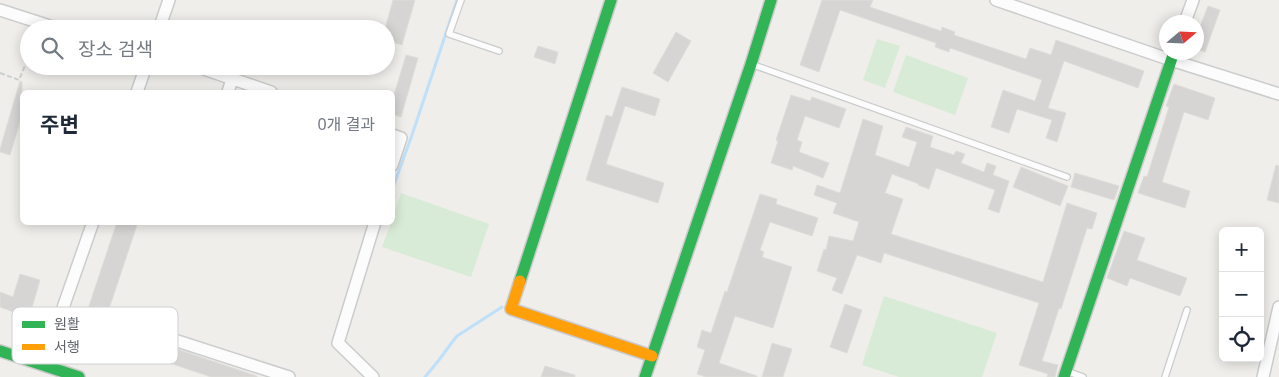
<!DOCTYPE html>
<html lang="ko">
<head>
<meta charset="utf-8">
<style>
	:root { --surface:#fff; --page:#f6f6f7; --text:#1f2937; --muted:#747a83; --line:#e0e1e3 }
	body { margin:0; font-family:"Noto Sans","Noto Sans KR",sans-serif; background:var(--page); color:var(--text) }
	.controls { position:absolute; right:15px; bottom:15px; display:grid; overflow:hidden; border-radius:8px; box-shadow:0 2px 12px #0003 }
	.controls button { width:45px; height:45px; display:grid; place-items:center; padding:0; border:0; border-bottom:1px solid var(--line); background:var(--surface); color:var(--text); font:25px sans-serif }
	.compass { position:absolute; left:1159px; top:15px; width:45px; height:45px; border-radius:50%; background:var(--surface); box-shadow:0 2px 12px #0003; rotate:71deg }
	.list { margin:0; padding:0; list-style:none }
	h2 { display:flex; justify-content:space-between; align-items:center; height:65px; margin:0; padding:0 20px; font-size:21px }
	h2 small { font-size:16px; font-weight:400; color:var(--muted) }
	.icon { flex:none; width:28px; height:28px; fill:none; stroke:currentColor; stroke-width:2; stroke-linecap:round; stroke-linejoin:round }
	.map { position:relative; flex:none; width:1279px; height:377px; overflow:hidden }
	.search { position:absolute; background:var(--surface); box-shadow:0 2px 12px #0003; left:20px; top:20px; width:375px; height:55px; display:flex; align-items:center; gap:12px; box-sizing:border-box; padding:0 18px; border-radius:28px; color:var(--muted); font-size:19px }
	.panel { position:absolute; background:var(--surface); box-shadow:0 2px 12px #0003; left:20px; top:90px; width:375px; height:135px; border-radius:8px }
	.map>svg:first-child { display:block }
	.green { fill:#d8ebd6 }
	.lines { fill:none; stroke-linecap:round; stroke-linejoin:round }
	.stream { stroke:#bfe0f9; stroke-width:3 }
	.building { fill:#d6d5d3; stroke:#deddd9 }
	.lane-casing { stroke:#cbcccc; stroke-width:8 }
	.street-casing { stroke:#cbcccc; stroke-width:14 }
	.fast-casing { stroke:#cacacb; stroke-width:14 }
	.slow-casing { stroke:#cacacb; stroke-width:14 }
	.path { stroke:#cacfcc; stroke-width:2; stroke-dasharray:5 2.5; stroke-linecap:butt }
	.lane { stroke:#fdfcfc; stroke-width:5.5 }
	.street { stroke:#fdfcfc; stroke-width:11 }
	.fast { stroke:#30b455; stroke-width:11 }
	.slow { stroke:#ff9f0a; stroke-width:11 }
	.key { fill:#fff; stroke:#cfd0d2; stroke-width:1 }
	.key-label { font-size:14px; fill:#5f6368 }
</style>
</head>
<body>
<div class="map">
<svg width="1279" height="377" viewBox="0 0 1279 377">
	<rect width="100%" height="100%" fill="#efeeea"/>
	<path class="green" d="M877,39L900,46L885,88L863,80Z
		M906,55L968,78L955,115L893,92Z
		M401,193L489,224L471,277L382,247L391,223L392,222L393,217Z
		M884,296L997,333L982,377H899L862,365Z"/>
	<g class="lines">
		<path class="stream" d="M392,190L412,135L457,0
			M375,239L381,222
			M425,377L439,360L453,341L457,336L502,307"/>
	</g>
	<path class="building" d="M393,0H415L402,45L386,40V29H385Z
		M822,0H873L870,7L941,31L942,27L955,32L954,35L1026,59L1030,48L1051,55L1056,40L1144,71L1138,88L1064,61L1048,108L1066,113L1057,142L1046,138L1052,120L1017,109L1009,133L991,127L1003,90L1035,101L1042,80L950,48L949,52L935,47L936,43L840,10L819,72L800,65Z
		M1208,6L1220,10L1205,52L1196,49V37Z
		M676,32L691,41L668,82L653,73Z
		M538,46L558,52L555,64L534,57Z
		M406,55L418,58L401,117L392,114V102Z
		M20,81L22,82V115L10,155L0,152V149Z
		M1174,84L1215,98L1208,120L1184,112L1162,182L1190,191L1185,208L1138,193L1144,176L1147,177L1169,107L1166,106Z
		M622,87L660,99L655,116L625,106L606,164L664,183L658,203L586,180L606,115L612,117Z
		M791,95L810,101L812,97L846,109L839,128L805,116L797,140L802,142L799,152L829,163L823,178L793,166L792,170L771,163L778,141L776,140Z
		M863,119L883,126L875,155L909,167L917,142L902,137L906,127L933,136L930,147L954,155L956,151L965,154L961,163L984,172L987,163L996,166L993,175L1009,181L999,213L988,209L995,190L936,168L929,189L918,185L919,184L892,174L885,193L903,199L891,234L1043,282L1067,203L1097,213L1092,229L1087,228L1061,309L1059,308L1042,361L1058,365L1055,377H1047L1048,374L1019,365L1039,303L884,253L881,263L857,255L842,294L832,290L837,278L817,271L824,249L826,250L829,236L853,241L859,222L833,213L837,203L814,195L817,185L840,193Z
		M1276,165L1279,166V203L1267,200Z
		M1021,167L1068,186L1060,206L1013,187Z
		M1075,173L1119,186L1114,200L1071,187Z
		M760,194L777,199L776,204L818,218L812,236L770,222L760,250L764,252L762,257L792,267L773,328L735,316L719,363L757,376V377H706L697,374L705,350L697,347L702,330L711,333L725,291L727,292Z
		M117,222H138L104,324L128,332L132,334L257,376V377H211L80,333Z
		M1124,231L1145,238L1137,260L1187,278L1180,296L1130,278L1127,286L1107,278Z
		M20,274L40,280L29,318L0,307V292L13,297Z
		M845,304L862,310L847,353L830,347Z
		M772,343L792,349L783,377H762Z
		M545,366L575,375V377H541Z"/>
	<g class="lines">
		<defs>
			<path id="lane" d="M461,0L449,34L499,51
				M751,64L1067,177
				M1066,371L1083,377
				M1165,377L1187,310"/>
			<path id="street" d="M996,0L1171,60L1279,94
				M0,10L59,29
				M1185,22L1193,0
				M159,29L169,0
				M195,66L271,92
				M137,92L146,66
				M228,92L232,79
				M392,135L401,138L392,165
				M134,327L289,377
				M43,365L93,222
				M373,377L338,343L375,222
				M1263,377L1279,307"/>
			<path id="fast" d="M520,281L611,0
				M0,351L79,377
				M645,377L751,64L771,0
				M1064,377L1174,52"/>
			<path id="slow" d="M520,281L511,309L652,356"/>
		</defs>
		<use href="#lane" class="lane-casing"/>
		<use href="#street" class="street-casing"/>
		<use href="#fast" class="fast-casing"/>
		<use href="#slow" class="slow-casing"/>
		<path class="path" d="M0,73L19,80L29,56"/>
		<use href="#lane" class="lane"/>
		<use href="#street" class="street"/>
		<use href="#fast" class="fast"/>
		<use href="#slow" class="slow"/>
	</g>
	<rect x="12" y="307" width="166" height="57" rx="8" class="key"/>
	<rect x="22" y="321" width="23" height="7" fill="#30b455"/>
	<rect x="22" y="344" width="23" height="6" fill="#ff9f0a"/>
	<g class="key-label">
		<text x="54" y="329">원활</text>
		<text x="54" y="352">서행</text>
	</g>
</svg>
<div class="controls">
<button>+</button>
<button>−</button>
<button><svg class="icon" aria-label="locate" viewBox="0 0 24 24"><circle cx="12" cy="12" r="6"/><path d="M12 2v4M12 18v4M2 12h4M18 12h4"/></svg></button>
</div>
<svg class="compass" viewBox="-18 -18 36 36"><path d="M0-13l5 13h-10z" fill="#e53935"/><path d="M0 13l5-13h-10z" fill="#747a83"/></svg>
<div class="search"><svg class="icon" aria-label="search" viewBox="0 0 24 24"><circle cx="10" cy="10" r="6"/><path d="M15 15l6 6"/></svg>장소 검색</div>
<section class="panel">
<h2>주변<small>0개 결과</small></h2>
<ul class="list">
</ul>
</section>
</div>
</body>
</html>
